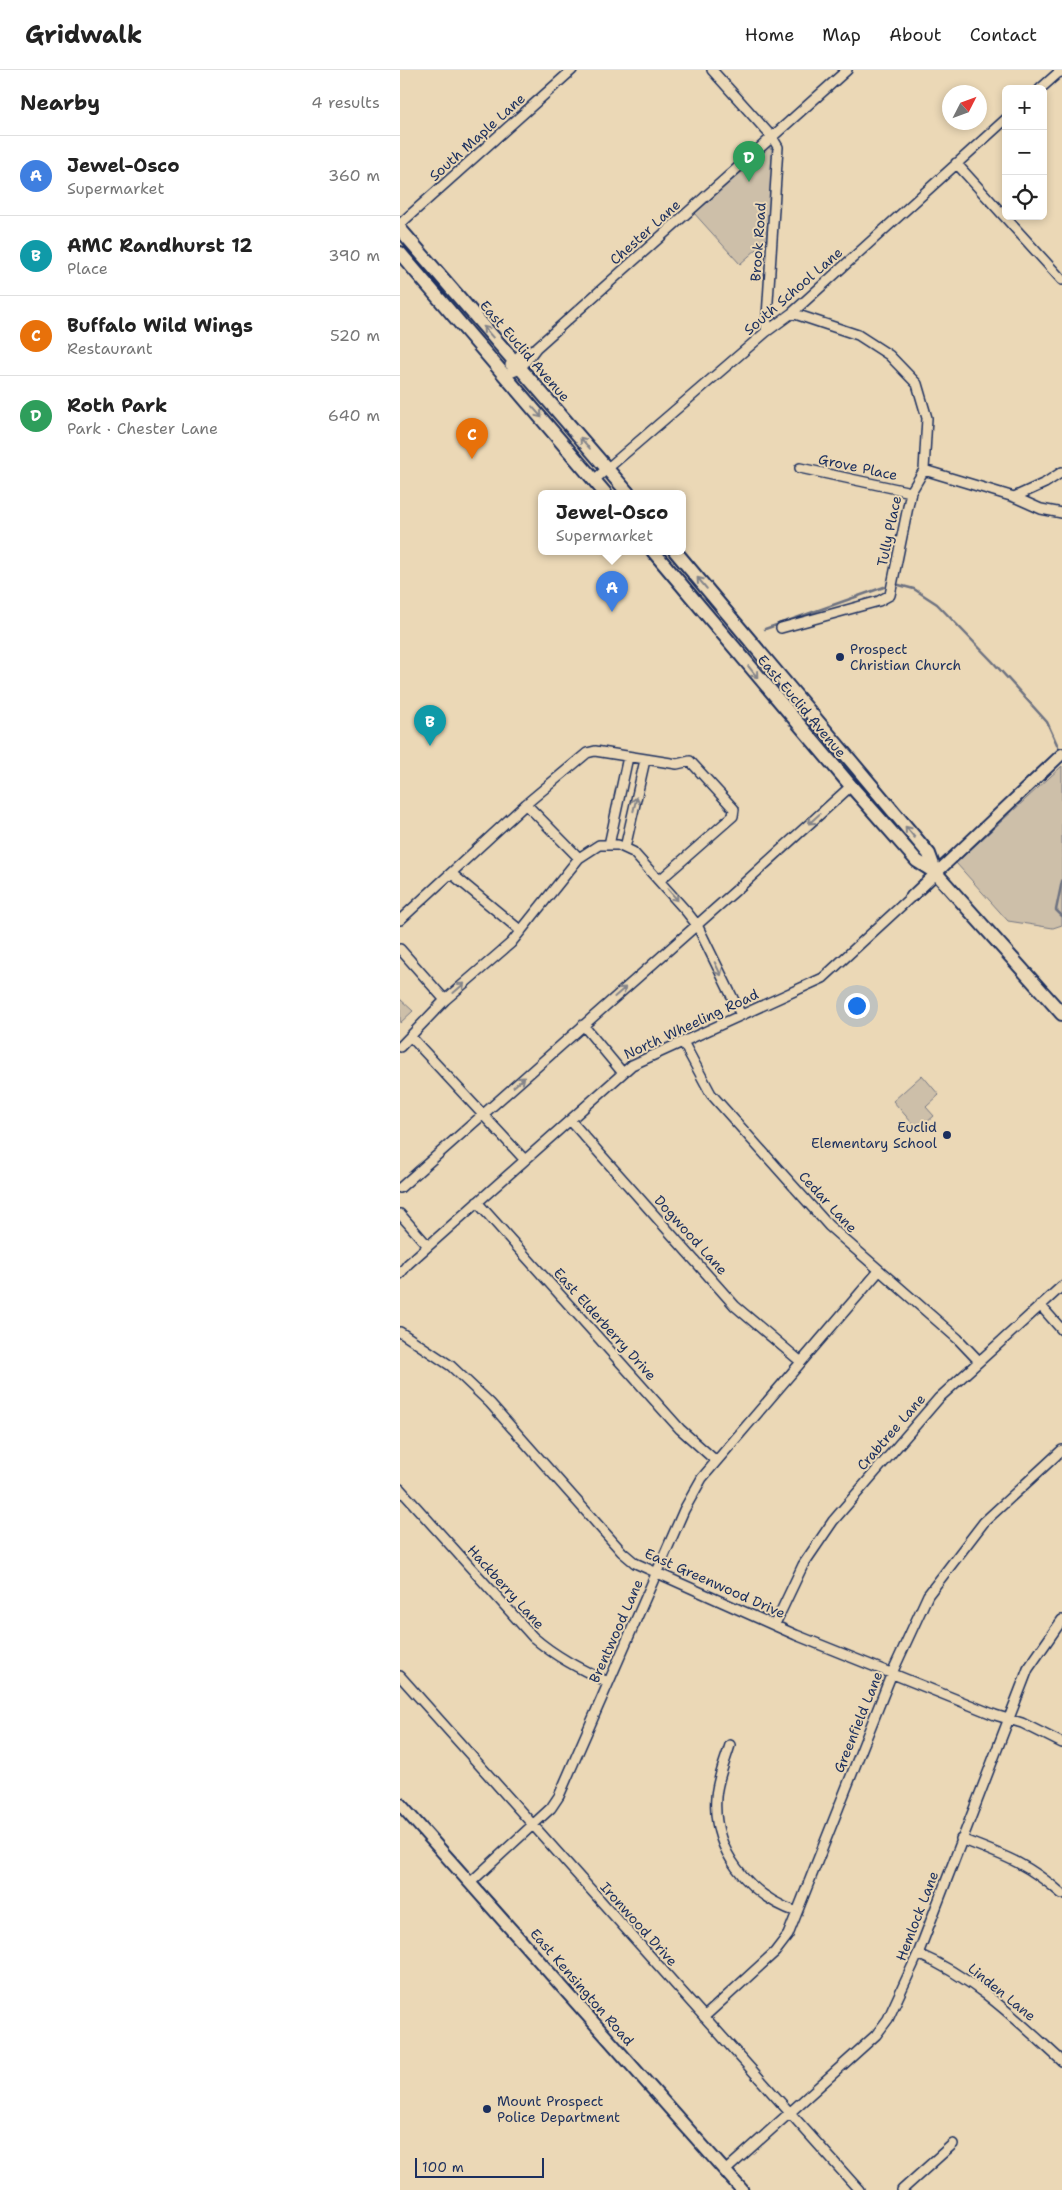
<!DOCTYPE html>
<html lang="en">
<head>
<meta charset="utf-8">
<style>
	:root { --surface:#fff; --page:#f6f6f6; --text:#222; --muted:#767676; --line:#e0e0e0; --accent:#b45309 }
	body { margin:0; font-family:"Shantell Sans",sans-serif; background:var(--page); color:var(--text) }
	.controls { position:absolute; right:15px; top:15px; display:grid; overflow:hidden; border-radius:8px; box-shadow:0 2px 8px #0003 }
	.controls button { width:45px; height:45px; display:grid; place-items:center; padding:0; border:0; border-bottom:1px solid var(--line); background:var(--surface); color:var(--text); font:25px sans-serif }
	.compass { position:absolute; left:542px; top:15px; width:45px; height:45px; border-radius:50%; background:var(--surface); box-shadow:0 2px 8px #0003; rotate:48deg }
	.scale { position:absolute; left:15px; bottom:12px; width:129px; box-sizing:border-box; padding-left:5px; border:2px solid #1b2f5e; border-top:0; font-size:14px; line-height:18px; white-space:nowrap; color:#1b2f5e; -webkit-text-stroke:4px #ebd8b6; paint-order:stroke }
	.you { position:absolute; left:456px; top:935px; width:18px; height:18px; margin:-12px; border:4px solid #fff; border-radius:50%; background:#1a73e8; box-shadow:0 0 0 8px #1a73e833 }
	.badge { display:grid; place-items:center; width:32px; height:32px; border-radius:50%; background:var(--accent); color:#fff; font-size:16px; font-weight:700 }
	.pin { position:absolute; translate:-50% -41px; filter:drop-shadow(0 1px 2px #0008) }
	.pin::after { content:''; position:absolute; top:26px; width:18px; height:15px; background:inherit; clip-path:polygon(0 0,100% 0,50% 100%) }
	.popup { position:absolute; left:138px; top:420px; width:148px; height:65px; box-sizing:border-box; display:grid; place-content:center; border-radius:8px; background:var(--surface); filter:drop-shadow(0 1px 4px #0005); font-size:16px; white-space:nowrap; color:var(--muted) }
	.popup b { font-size:19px; color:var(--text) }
	.popup::after { content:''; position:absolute; left:50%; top:100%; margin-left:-10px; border:10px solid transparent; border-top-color:var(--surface) }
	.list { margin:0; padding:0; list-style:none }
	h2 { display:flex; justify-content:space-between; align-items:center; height:65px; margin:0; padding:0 20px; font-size:21px }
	h2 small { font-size:16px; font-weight:400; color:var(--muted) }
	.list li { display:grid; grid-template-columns:32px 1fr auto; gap:15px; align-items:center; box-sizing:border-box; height:80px; padding:0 20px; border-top:1px solid var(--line) }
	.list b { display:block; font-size:19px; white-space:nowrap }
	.list p { margin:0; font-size:16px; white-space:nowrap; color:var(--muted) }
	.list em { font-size:16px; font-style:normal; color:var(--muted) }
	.icon { flex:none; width:28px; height:28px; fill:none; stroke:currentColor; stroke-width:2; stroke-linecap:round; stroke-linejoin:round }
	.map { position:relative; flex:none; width:662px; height:2120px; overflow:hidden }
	header { display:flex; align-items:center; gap:30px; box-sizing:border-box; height:70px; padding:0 25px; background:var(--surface); border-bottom:1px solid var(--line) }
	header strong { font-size:24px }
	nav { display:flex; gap:28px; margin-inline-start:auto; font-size:18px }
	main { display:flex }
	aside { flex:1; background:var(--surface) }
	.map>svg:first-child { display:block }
	.green { fill:#cdbfa9; stroke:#747784 }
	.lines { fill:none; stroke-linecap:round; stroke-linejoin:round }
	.stream { stroke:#6d7281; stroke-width:2.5 }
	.minor-casing { stroke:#1b2f5e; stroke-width:12 }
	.tertiary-casing { stroke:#1b2f5e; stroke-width:14 }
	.secondary-casing { stroke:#1b2f5e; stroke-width:15 }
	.primary-casing { stroke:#1b2f5e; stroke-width:16 }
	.minor { stroke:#ebd8b6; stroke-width:9 }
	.tertiary { stroke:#ebd8b6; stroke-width:10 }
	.secondary { stroke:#ebd8b6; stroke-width:11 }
	.primary { stroke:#ebd8b6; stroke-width:12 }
	.oneway { stroke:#83848a }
	.poi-dot { fill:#1b2f5e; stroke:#ebd8b6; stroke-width:2 }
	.labels { text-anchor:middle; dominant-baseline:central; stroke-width:4; stroke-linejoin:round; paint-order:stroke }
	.street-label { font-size:14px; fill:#1b2f5e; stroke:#ebd8b6 }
	.poi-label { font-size:14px; fill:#1b2f5e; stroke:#ebd8b6; text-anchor:start }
</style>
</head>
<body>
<header>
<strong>Gridwalk</strong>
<nav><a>Home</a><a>Map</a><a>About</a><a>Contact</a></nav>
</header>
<main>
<aside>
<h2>Nearby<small>4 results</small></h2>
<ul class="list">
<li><span class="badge" style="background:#3f7fe0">A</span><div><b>Jewel-Osco</b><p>Supermarket</p></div><em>360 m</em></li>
<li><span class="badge" style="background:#0f9aa8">B</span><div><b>AMC Randhurst 12</b><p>Place</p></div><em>390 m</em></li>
<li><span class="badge" style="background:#e8710a">C</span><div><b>Buffalo Wild Wings</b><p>Restaurant</p></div><em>520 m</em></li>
<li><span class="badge" style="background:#2e9e5b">D</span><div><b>Roth Park</b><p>Park · Chester Lane</p></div><em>640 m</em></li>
</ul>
</aside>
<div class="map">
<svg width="662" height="2120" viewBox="0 0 662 2120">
	<rect width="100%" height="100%" fill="#ebd8b6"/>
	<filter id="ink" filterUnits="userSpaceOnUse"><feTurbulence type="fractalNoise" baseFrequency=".02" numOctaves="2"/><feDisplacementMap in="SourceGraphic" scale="10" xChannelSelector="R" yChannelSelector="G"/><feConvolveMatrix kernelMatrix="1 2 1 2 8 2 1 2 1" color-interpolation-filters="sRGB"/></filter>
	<g filter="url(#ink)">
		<path class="green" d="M367,77L373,79L374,82L366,171L340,194L293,142Z
			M662,696V855L653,858L608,851L556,793Z
			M0,929L13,941L0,953Z
			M522,1005L539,1025L526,1037L534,1046L518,1060L493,1031Z"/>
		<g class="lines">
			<path class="stream" d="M499,515L514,519L537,534L592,591L647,652L660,681
				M365,559L484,517
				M662,811L656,840L662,846"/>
			<defs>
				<path id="minor" d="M312,0L372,67L378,77L366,262
					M640,19L658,3L662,2
					M556,93L662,210
					M0,154L172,0
					M110,295L121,284L136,278
					M105,305L120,299L136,278L447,0
					M400,398L511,422
					M524,400L614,427L641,439L662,443
					M194,410L366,262L392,243L606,49
					M614,427L645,413L662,402
					M381,558L479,531L490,525L511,422L524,400L527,348L517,314L489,285L458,265L392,243
					M126,734L179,788
					M209,775L228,687
					M225,778L245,690
					M52,804L121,861
					M0,850L126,734L187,683L195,681L277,694L290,691L334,739L333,746L260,810
					M0,879L45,930
					M183,955L222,1002
					M11,967L124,1089
					M283,972L311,1024L429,1156L558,1269L578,1290
					M0,977L45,930L111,873L179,788L199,775H218L233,782L286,841L297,855L341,945
					M170,1050L335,1236L400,1291
					M0,1118L342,815L451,716
					M77,1132L280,1359L316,1391
					M0,1144L28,1176
					M0,1204L8,1194L232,995L423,908L512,826
					M640,1235L662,1260
					M0,1262L51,1296L90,1333L222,1482L235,1493L396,1565L595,1645L622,1653L662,1673
					M0,1419L133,1567C156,1587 180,1599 208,1612
					M375,1554L403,1495L433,1451L539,1328L662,1216
					M0,1606L459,2120
					M330,1675C325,1692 317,1710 316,1727C312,1780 348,1825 397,1842
					M561,1769C603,1785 627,1793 662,1824
					M70,1813L151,1738L159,1726L284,1440L302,1408L479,1201
					M518,1884C575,1908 617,1950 662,1991
					M304,1947L375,1882L388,1865L492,1603L528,1525L584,1452L662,1380
					M325,2101L476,1965L488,1949L518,1884L628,1599L662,1550
					M502,2120L553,2074"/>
				<path id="tertiary" d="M512,826L662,684"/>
				<path id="secondary" d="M0,1734L342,2120"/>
				<path id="primary" d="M0,159L228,423
					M0,183L205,423
					M253,481L451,716L517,791L536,803L662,944
					M275,481L529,784L536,803"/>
			</defs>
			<use href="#minor" class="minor-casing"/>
			<use href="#tertiary" class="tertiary-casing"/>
			<use href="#secondary" class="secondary-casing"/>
			<use href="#primary" class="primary-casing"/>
			<use href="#minor" class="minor"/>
			<use href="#tertiary" class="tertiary"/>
			<use href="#secondary" class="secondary"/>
			<use href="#primary" class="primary"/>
		</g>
		<defs><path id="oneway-shaft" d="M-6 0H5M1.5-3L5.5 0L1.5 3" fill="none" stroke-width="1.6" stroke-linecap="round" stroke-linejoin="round" transform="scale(1.25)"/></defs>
		<g class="oneway">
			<use href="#oneway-shaft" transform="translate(88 262) rotate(-131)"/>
			<use href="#oneway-shaft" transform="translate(137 342) rotate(49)"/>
			<use href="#oneway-shaft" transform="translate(185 373) rotate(-131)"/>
			<use href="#oneway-shaft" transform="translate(302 513) rotate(-130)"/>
			<use href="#oneway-shaft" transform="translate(353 602) rotate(51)"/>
			<use href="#oneway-shaft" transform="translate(235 734) rotate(-77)"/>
			<use href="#oneway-shaft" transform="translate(414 749) rotate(138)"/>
			<use href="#oneway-shaft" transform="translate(510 762) rotate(-130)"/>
			<use href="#oneway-shaft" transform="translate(273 825) rotate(49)"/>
			<use href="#oneway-shaft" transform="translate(318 899) rotate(64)"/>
			<use href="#oneway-shaft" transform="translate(59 918) rotate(-41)"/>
			<use href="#oneway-shaft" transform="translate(220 922) rotate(-41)"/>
			<use href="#oneway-shaft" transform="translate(119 1012) rotate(-41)"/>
		</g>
	</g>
	<g class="poi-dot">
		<circle cx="440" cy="587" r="5"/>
		<circle cx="547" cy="1065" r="5"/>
		<circle cx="87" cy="2039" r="5"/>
	</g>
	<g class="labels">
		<g class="street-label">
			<text transform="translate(77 67) rotate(-42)">South Maple Lane</text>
			<text transform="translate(245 162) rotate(-42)">Chester Lane</text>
			<text transform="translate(358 172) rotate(-86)">Brook Road</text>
			<text transform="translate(393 221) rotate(-41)">South School Lane</text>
			<text transform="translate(125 281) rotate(49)">East Euclid Avenue</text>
			<text transform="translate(458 397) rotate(12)">Grove Place</text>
			<text transform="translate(489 461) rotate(-78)">Tully Place</text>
			<text transform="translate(402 636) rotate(50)">East Euclid Avenue</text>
			<text transform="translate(291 954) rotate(-25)">North Wheeling Road</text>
			<text transform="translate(428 1132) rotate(47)">Cedar Lane</text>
			<text transform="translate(291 1165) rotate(48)">Dogwood Lane</text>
			<text transform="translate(205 1254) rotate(48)">East Elderberry Drive</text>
			<text transform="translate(491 1362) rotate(-49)">Crabtree Lane</text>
			<text transform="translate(315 1513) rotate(24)">East Greenwood Drive</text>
			<text transform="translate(106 1517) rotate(48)">Hackberry Lane</text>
			<text transform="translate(216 1561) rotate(-66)">Brentwood Lane</text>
			<text transform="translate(458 1652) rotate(-68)">Greenfield Lane</text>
			<text transform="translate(517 1846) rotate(-69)">Hemlock Lane</text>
			<text transform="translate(239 1854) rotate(48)">Ironwood Drive</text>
			<text transform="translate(182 1917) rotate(49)">East Kensington Road</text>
			<text transform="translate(602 1922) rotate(39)">Linden Lane</text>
		</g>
		<g class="poi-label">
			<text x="450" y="579">Prospect<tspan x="450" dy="16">Christian Church</tspan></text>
			<text x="537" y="1057" text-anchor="end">Euclid<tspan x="537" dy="16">Elementary School</tspan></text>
			<text x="97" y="2031">Mount Prospect<tspan x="97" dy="16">Police Department</tspan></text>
		</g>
	</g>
</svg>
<div class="controls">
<button>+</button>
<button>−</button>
<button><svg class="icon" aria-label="locate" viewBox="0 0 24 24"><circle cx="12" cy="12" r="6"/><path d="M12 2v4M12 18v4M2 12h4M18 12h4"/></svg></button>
</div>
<svg class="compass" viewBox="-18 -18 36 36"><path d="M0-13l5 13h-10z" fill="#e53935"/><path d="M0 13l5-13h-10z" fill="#767676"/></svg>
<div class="scale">100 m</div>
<div class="you"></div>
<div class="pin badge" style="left:212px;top:542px;background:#3f7fe0">A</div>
<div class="popup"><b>Jewel-Osco</b>Supermarket</div>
<div class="pin badge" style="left:30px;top:676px;background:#0f9aa8">B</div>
<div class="pin badge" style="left:72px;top:389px;background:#e8710a">C</div>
<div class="pin badge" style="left:349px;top:112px;background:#2e9e5b">D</div>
</div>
</main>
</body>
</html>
